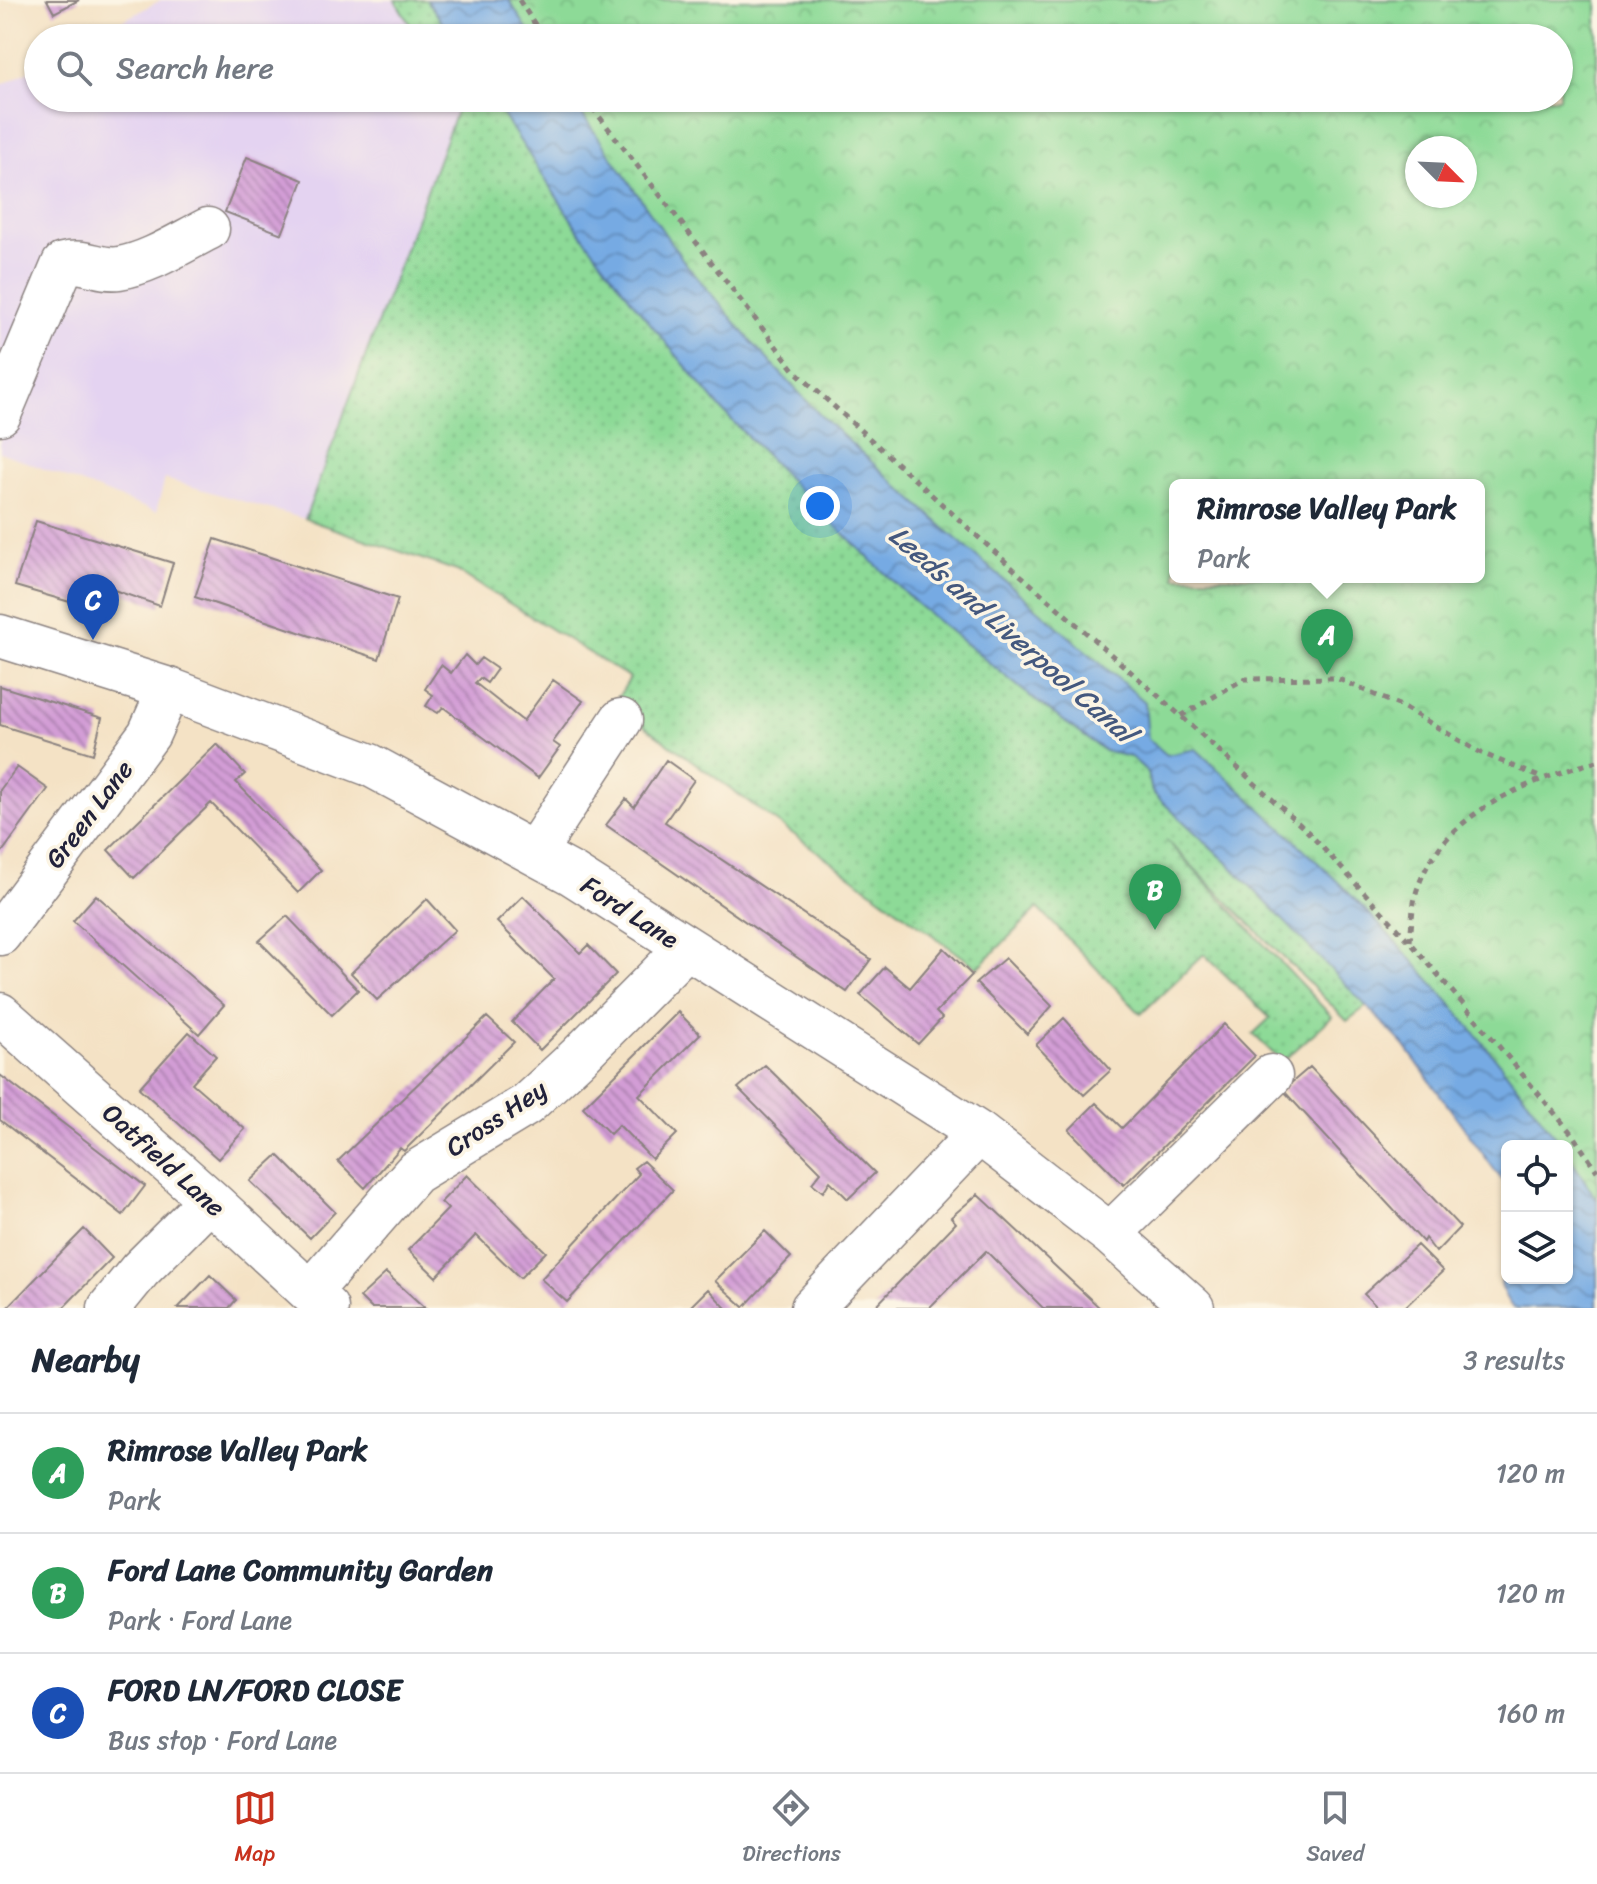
<!DOCTYPE html>
<html lang="en">
<head>
<meta charset="utf-8">
<style>
	:root { --surface:#fff; --page:#f6f6f7; --text:#1f2937; --muted:#747a83; --line:#e0e1e3; --accent:#c8321e }
	body { margin:0; font-family:Sriracha,sans-serif; background:var(--page); color:var(--text) }
	.controls { position:absolute; right:24px; bottom:24px; display:grid; overflow:hidden; border-radius:12px; box-shadow:0 2px 6px #0004 }
	.controls button { width:72px; height:72px; display:grid; place-items:center; padding:0; border:0; border-bottom:2px solid var(--line); background:var(--surface); color:var(--text); font:40px sans-serif }
	.compass { position:absolute; left:1405px; top:136px; width:72px; height:72px; border-radius:50%; background:var(--surface); box-shadow:0 2px 6px #0004; rotate:114deg }
	.you { position:absolute; left:820px; top:506px; width:28px; height:28px; margin:-20px; border:6px solid #fff; border-radius:50%; background:#1a73e8; box-shadow:0 0 0 12px #1a73e833 }
	.badge { display:grid; place-items:center; width:52px; height:52px; border-radius:50%; background:var(--accent); color:#fff; font-size:26px; font-weight:700 }
	.pin { position:absolute; translate:-50% -66px; filter:drop-shadow(0 2px 4px #0008) }
	.pin::after { content:''; position:absolute; top:42px; width:28px; height:24px; background:inherit; clip-path:polygon(0 0,100% 0,50% 100%) }
	.popup { position:absolute; left:1169px; top:479px; width:316px; height:104px; box-sizing:border-box; display:grid; place-content:center; border-radius:12px; background:var(--surface); filter:drop-shadow(0 2px 6px #0005); font-size:26px; white-space:nowrap; color:var(--muted) }
	.popup b { font-size:30px; color:var(--text) }
	.popup::after { content:''; position:absolute; left:50%; top:100%; margin-left:-16px; border:16px solid transparent; border-top-color:var(--surface) }
	.list { margin:0; padding:0; list-style:none }
	h2 { display:flex; justify-content:space-between; align-items:center; height:104px; margin:0; padding:0 32px; font-size:34px }
	h2 small { font-size:26px; font-weight:400; color:var(--muted) }
	.list li { display:grid; grid-template-columns:52px 1fr auto; gap:24px; align-items:center; box-sizing:border-box; height:120px; padding:0 32px; border-top:2px solid var(--line) }
	.list b { display:block; font-size:30px; white-space:nowrap }
	.list p { margin:0; font-size:26px; white-space:nowrap; color:var(--muted) }
	.list em { font-size:26px; font-style:normal; color:var(--muted) }
	.icon { flex:none; width:44px; height:44px; fill:none; stroke:currentColor; stroke-width:2; stroke-linecap:round; stroke-linejoin:round }
	.map { position:relative; flex:none; width:1597px; height:1308px; overflow:hidden }
	.search { position:absolute; background:var(--surface); box-shadow:0 2px 6px #0004; left:24px; right:24px; top:24px; height:88px; display:flex; align-items:center; gap:20px; box-sizing:border-box; padding:0 28px; border-radius:44px; color:var(--muted); font-size:30px }
	.sheet { height:464px; background:var(--surface) }
	nav { display:flex; justify-content:space-around; align-items:center; box-sizing:border-box; height:112px; border-top:2px solid var(--line); background:var(--surface); font-size:22px; color:var(--muted) }
	nav a { display:grid; justify-items:center; gap:4px }
	nav .on { color:var(--accent) }
	.map>svg:first-child { display:block }
	.built { fill:#e4d3f1 }
	.grass { fill:url(#grass-dots); stroke:#587e69; stroke-width:2 }
	.park { fill:url(#park-crowns); stroke:#587e69; stroke-width:2; fill-rule:evenodd }
	.water { fill:url(#water-waves); stroke:#4c668f; stroke-width:2 }
	.building { fill:url(#building-back-hatch) }
	.lines { fill:none; stroke-linecap:round; stroke-linejoin:round }
	.minor-casing { stroke:#8b8280; stroke-width:45 }
	.path { stroke:#8b8280; stroke-width:5; stroke-dasharray:6 6; stroke-linecap:butt }
	.minor { stroke:#fff; stroke-width:42 }
	.labels { text-anchor:middle; dominant-baseline:central; stroke-width:7; stroke-linejoin:round; paint-order:stroke }
	.street-label { font-size:26px; fill:#22223b; stroke:#fcf5e5 }
	.water-label { font-size:28px; font-style:italic; fill:#44587e; stroke:#fcf5e5 }
</style>
</head>
<body>
<div class="map">
<svg width="1597" height="1308" viewBox="0 0 1597 1308">
	<defs>
		<pattern id="grass-dots" width="8" height="8" patternUnits="userSpaceOnUse" patternTransform="scale(2)"><rect width="8" height="8" fill="#8dda97"/><path d="M2 2h.1M6 6h.1" fill="none" stroke="#79bb83" stroke-width="1.8" stroke-linecap="round"/></pattern>
		<pattern id="park-crowns" width="20" height="18" patternUnits="userSpaceOnUse" patternTransform="scale(2)"><rect width="20" height="18" fill="#8dda97"/><path d="M2 6a3 3 0 1 1 6 0M12 15a3 3 0 1 1 6 0" fill="none" stroke="#79bb83"/></pattern>
		<pattern id="water-waves" width="16" height="10" patternUnits="userSpaceOnUse" patternTransform="scale(2)"><rect width="16" height="10" fill="#76aae3"/><path d="M0 5q4-4 8 0t8 0" fill="none" stroke="#608ab9"/></pattern>
		<pattern id="building-back-hatch" width="6" height="6" patternUnits="userSpaceOnUse" patternTransform="scale(2)"><rect width="6" height="6" fill="#d39dd6"/><path d="M-1 5l2 2M0 0l6 6M5-1l2 2" fill="none" stroke="#ab80af"/></pattern>
	</defs>
	<rect width="100%" height="100%" fill="#fcf5e5"/>
	<filter id="ink" filterUnits="userSpaceOnUse"><feTurbulence type="fractalNoise" baseFrequency=".0125" numOctaves="2"/><feDisplacementMap in="SourceGraphic" scale="16" xChannelSelector="R" yChannelSelector="G"/><feConvolveMatrix kernelMatrix="1 2 1 2 8 2 1 2 1" color-interpolation-filters="sRGB"/></filter>
	<filter id="wash" filterUnits="userSpaceOnUse"><feTurbulence type="fractalNoise" baseFrequency=".006" numOctaves="4" result="noise"/><feDisplacementMap in="SourceGraphic" scale="32" xChannelSelector="R" yChannelSelector="G"/><feGaussianBlur stdDeviation="1.8" result="paint"/><feColorMatrix in="noise" values="0 0 0 0 0 0 0 0 0 0 0 0 0 0 0 0 0 1.4 0 .05"/><feComposite in="paint" operator="in"/></filter>
	<g filter="url(#wash)">
		<rect width="100%" height="100%" fill="#f4e2c5"/>
		<path class="built" d="M161,0H395L418,38H90Z
			M38,66V98H455L459,103L305,519L165,479L156,512L0,452V86Z"/>
		<path class="grass" d="M395,0H427L453,38H418Z
			M455,98H492L579,231L722,410L820,511L917,604L1035,700L1105,751L1131,757L1148,772L1152,792L1229,864L1367,1006L1347,1021L1166,840L1332,1017L1282,1062L1253,1034L1270,1018L1204,954L1141,1014L1038,908L978,968L614,704L630,678L457,571L305,519L459,104Z"/>
		<path class="park" d="M470,0H1597V1270L1567,1219V1146H1519L1418,1017L938,573L535,98H1559V38H495ZM1417,148H1465V196H1417ZM1175,485H1479V577H1175Z"/>
		<path class="water" d="M427,0H509L533,38H453Z
			M492,98H571L685,263L756,347L819,414L953,536L1145,702L1148,739L1167,755L1196,749C1246,796 1298,842 1347,891C1425,970 1497,1056 1562,1146H1507V1187L1404,1045L1229,864L1152,792L1148,772L1131,757L1105,751L1035,700L917,604L820,511L722,410L639,310L579,231Z
			M1567,1153L1597,1200V1308H1513C1498,1290 1499,1280 1507,1258V1278H1567Z"/>
		<g id="blocks">
			<path class="building" d="M47,0H79L54,13Z
				M247,157L303,180L282,234L225,212Z
				M36,521L173,563L160,606L88,581L80,605L15,586Z
				M215,539L398,599L379,659L195,597Z
				M465,655L475,665L481,658L497,669L487,683L480,678L475,683L523,721L553,680L583,701L553,742L560,747L538,778L443,707L438,713L426,706L433,695L425,689L441,665L451,673Z
				M0,686L102,718L93,754L0,725Z
				M217,744L245,774L236,782L321,870L298,893L211,803L134,878L108,850Z
				M666,760L694,780L665,822L871,959L847,992L606,825L626,799L634,807Z
				M17,767L48,789L0,855V790Z
				M96,895L224,1005L199,1034L73,921Z
				M523,896L580,953L588,945L616,974L540,1050L512,1022L554,979L497,922Z
				M427,899L455,930L377,1000L351,973Z
				M287,916L358,990L332,1015L259,941Z
				M944,948L972,975L936,1012L942,1018L918,1044L860,995L885,967L910,988Z
				M1005,958L1052,1006L1027,1034L976,983Z
				M678,1012L700,1034L639,1095L677,1134L652,1159L619,1125L610,1134L583,1107Z
				M487,1017L514,1042L404,1151L400,1148L365,1188L338,1161Z
				M1064,1018L1111,1070L1084,1095L1036,1045Z
				M1224,1024L1255,1056L1124,1185L1069,1130L1096,1103L1122,1128Z
				M189,1032L216,1056L192,1083L245,1129L218,1159L139,1088Z
				M765,1065L875,1173L848,1199L830,1181L823,1192L812,1183L821,1172L738,1088Z
				M1310,1067L1460,1227L1436,1252L1425,1238L1423,1242L1283,1090Z
				M0,1075L145,1186L123,1215L0,1120Z
				M278,1155L335,1212L310,1238L250,1181Z
				M643,1161L673,1190L567,1302L541,1279L639,1174L634,1168Z
				M467,1175L546,1252L520,1278L476,1235L436,1277L408,1250L448,1209L441,1202Z
				M978,1194L1100,1308H1043L986,1251L929,1308H874L956,1223L951,1217Z
				M84,1229L112,1258L63,1308H7Z
				M765,1231L791,1257L744,1307L715,1281Z
				M1417,1245L1443,1271L1404,1308H1378L1364,1294Z
				M386,1273L425,1308H371L360,1297Z
				M210,1275L236,1300L229,1308H178Z
				M708,1289L726,1308H689Z"/>
		</g>
	</g>
	<g filter="url(#ink)">
		<use href="#blocks" fill-opacity="0" stroke="#8b8280" stroke-width="2"/>
		<g class="lines">
			<defs>
				<path id="minor" d="M0,414L63,264C86,258 98,271 119,268C150,263 180,243 208,229
					M0,636L169,689L370,765L572,874L979,1133L1110,1234L1193,1308
					M534,853L621,720
					M0,934L149,734L169,689
					M0,1014L210,1200L327,1308
					M1110,1234L1271,1076
					M310,1292L414,1173L526,1105L577,1058L686,948
					M109,1308L140,1270L210,1200
					M812,1308L979,1133"/>
			</defs>
			<use href="#minor" class="minor-casing"/>
			<path class="path" d="M519,0L544,38
				M585,98L796,372L1018,573L1181,716L1308,832L1410,942L1492,1038L1572,1134L1597,1171
				M1181,716L1244,679L1336,678L1403,707L1479,752L1542,778
				M1410,941C1412,924 1412,903 1418,887C1445,811 1527,782 1597,761"/>
			<use href="#minor" class="minor"/>
		</g>
	</g>
	<g class="labels">
		<g class="street-label">
			<text transform="translate(89 814) rotate(-53)">Green Lane</text>
			<text transform="translate(630 912) rotate(33)">Ford Lane</text>
			<text transform="translate(496 1118) rotate(-34)">Cross Hey</text>
			<text transform="translate(164 1160) rotate(42)">Oatfield Lane</text>
		</g>
		<g class="water-label">
			<text transform="translate(1012 634) rotate(41)">Leeds and Liverpool Canal</text>
		</g>
	</g>
</svg>
<div class="controls">
<button><svg class="icon" aria-label="locate" viewBox="0 0 24 24"><circle cx="12" cy="12" r="6"/><path d="M12 2v4M12 18v4M2 12h4M18 12h4"/></svg></button>
<button><svg class="icon" aria-label="layers" viewBox="0 0 24 24"><path d="M12 4l9 5-9 5-9-5zM3 14l9 5 9-5"/></svg></button>
</div>
<svg class="compass" viewBox="-18 -18 36 36"><path d="M0-13l5 13h-10z" fill="#e53935"/><path d="M0 13l5-13h-10z" fill="#747a83"/></svg>
<div class="you"></div>
<div class="pin badge" style="left:1327px;top:675px;background:#2e9e5b">A</div>
<div class="popup"><b>Rimrose Valley Park</b>Park</div>
<div class="pin badge" style="left:1155px;top:930px;background:#2e9e5b">B</div>
<div class="pin badge" style="left:93px;top:640px;background:#1a4fb4">C</div>
<div class="search"><svg class="icon" aria-label="search" viewBox="0 0 24 24"><circle cx="10" cy="10" r="6"/><path d="M15 15l6 6"/></svg>Search here</div>
</div>
<section class="sheet">
<h2>Nearby<small>3 results</small></h2>
<ul class="list">
<li><span class="badge" style="background:#2e9e5b">A</span><div><b>Rimrose Valley Park</b><p>Park</p></div><em>120 m</em></li>
<li><span class="badge" style="background:#2e9e5b">B</span><div><b>Ford Lane Community Garden</b><p>Park · Ford Lane</p></div><em>120 m</em></li>
<li><span class="badge" style="background:#1a4fb4">C</span><div><b>FORD LN/FORD CLOSE</b><p>Bus stop · Ford Lane</p></div><em>160 m</em></li>
</ul>
</section>
<nav>
<a class="on"><svg class="icon" aria-label="map" viewBox="0 0 24 24"><path d="M3 6l6-2 6 2 6-2v14l-6 2-6-2-6 2zM9 4v14M15 6v14"/></svg>Map</a>
<a><svg class="icon" aria-label="directions" viewBox="0 0 24 24"><path d="M12 3l9 9-9 9-9-9zM9 14v-3h6M13 9l2 2-2 2"/></svg>Directions</a>
<a><svg class="icon" aria-label="saved" viewBox="0 0 24 24"><path d="M7 4h10v16l-5-4-5 4z"/></svg>Saved</a>
</nav>
</body>
</html>
